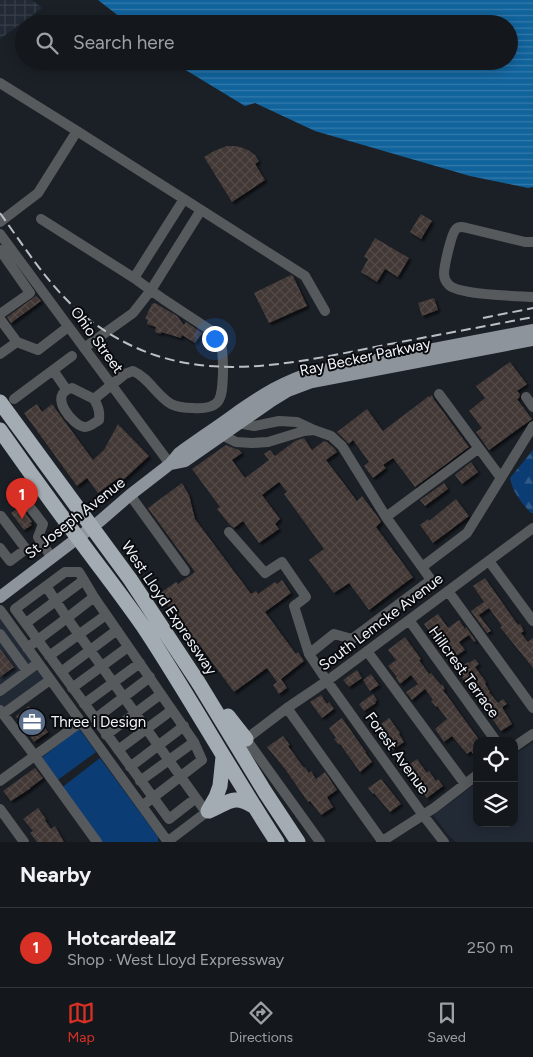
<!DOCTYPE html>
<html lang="en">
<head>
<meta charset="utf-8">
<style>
	:root { --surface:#14181d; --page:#1d2126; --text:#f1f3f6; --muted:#9da0a4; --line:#33373b; --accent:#d93025 }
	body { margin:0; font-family:Figtree,sans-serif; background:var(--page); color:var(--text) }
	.controls { position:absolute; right:15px; bottom:15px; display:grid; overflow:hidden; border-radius:10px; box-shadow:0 2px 12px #0003 }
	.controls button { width:45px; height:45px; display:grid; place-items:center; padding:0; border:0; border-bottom:1px solid var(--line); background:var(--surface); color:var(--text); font:25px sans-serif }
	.you { position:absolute; left:214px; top:338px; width:18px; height:18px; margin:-12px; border:4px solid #fff; border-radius:50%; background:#1a73e8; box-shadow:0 0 0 8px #1a73e833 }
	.badge { display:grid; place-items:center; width:32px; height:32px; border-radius:50%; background:var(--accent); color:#fff; font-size:16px; font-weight:700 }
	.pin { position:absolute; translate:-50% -41px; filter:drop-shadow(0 1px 2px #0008) }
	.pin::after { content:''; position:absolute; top:26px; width:18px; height:15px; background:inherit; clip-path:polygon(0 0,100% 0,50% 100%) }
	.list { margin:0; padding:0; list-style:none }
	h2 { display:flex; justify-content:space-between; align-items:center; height:65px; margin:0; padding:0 20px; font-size:21px }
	h2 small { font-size:16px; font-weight:400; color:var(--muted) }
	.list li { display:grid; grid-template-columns:32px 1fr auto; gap:15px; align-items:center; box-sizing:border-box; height:80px; padding:0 20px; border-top:1px solid var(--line) }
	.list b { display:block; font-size:19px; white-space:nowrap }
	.list p { margin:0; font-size:16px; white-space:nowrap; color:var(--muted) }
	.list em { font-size:16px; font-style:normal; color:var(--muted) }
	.icon { flex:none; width:28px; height:28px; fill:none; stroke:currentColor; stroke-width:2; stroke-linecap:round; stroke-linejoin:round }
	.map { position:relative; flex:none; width:533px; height:842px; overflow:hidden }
	.search { position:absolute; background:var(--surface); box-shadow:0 2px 12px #0003; left:15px; right:15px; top:15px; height:55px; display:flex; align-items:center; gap:12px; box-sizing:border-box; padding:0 18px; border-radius:28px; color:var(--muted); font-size:19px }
	.sheet { height:145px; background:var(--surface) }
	nav { display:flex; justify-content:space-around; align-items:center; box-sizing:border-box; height:70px; border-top:1px solid var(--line); background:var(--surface); font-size:14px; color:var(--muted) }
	nav a { display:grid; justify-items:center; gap:2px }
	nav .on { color:var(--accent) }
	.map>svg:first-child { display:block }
	.built { fill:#222a36 }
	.industrial { fill:url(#industrial-grid) }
	.green { fill:#0b3c73 }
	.forest { fill:url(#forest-firs) }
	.water { fill:url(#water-rules) }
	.building { fill:url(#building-cross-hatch); filter:url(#shadow) }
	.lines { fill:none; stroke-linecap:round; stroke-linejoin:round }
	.minor { stroke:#575a5d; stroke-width:10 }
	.major { stroke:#8e949b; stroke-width:12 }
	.highway { stroke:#a3abb3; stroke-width:15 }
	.rail { stroke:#bbbfc5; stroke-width:2; stroke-dasharray:10 5; stroke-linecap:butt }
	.labels { text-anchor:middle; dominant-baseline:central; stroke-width:4; stroke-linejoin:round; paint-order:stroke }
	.street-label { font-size:15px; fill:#f1f5fa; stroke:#080a0d }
	.poi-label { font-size:15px; fill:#f1f5fa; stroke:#080a0d; text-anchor:start }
</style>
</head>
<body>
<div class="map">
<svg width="533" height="842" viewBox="0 0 533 842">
	<defs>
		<pattern id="industrial-grid" width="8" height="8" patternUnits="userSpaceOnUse" patternTransform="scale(1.25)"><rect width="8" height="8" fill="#222a36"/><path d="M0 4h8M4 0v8" fill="none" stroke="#383f4a"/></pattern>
		<pattern id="forest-firs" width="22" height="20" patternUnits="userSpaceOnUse" patternTransform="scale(1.25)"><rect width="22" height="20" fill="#0b3c73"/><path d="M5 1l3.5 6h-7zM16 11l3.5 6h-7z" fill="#2f5988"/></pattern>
		<pattern id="water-rules" width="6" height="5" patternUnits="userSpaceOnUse" patternTransform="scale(1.25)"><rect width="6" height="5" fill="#11639c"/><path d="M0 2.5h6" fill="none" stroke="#347aab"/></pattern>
		<pattern id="building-cross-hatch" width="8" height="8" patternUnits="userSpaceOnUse" patternTransform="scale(1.25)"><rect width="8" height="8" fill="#423835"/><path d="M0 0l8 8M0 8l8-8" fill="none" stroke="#544c49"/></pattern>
		<filter id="shadow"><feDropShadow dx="2.5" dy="2.5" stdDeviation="1" flood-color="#0009"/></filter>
	</defs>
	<rect width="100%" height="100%" fill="#1b2027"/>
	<path class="built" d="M0,615L50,684L7,714L0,704Z
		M533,742V842H456L449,836L433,815L477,783V823H514V755Z"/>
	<path class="industrial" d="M0,0H32L42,8L0,39Z"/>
	<path class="green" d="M77,730H80L96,752L55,782L39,760Z
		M100,758L158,837V842H99L60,789Z"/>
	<path class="forest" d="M533,450V513H531C522,504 512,491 510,478Z"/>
	<path class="water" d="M98,0H533V187L528,188L470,176L315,131L255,103L245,106L184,69L174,61H509V24H129Z"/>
	<path class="building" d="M227,146H233L240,147L248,150L255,155L259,161L255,164L265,180L232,202L204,157L214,151Z
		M421,214L432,221L421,239L410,232Z
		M375,238L409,258L398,277L385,269L377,282L361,272L368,259L364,257Z
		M291,275L293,276L307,306L269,323L254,293Z
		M36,296L41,301L11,323L7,317Z
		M434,298L438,310L422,316L418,303Z
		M155,303L177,316L184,325L186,322L202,333L195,343L182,335L181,338L161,332V334L155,332L156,327L147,324L148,320L145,319L152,304Z
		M510,362L527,384L517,391L520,394L519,398L517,399L532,419L489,450L476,432L482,428L469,411L485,398L476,386Z
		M432,395L433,398L469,447L415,487L393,458L383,465L386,468L373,478L364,466L369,462L353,440L349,444L337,432L367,409L383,431L429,396V397Z
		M37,404L42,412L52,404L93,460L104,450L118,424L149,456L120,483L117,479L98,493L87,478L77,486L24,413Z
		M304,438L312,450L324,441L327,442L334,448L337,452L326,460L357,501L362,496L378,517L381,522L376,527L413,577L369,610L349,583L334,593L309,560L324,549L284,494L287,492L279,482L262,495L280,519L275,524L279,529L259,543L243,521L234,528L230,525L217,509L220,507L192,469L226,445L236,449H238L242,453L232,460L245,478L269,460L264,454L270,450L275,456L295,441Z
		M471,462L478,472L462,484L455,475Z
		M182,483L189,495L195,519L251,594L256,591L258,594L275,582L277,584L282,580L291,593L265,612L296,654L298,652L304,661L281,679L287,688L279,694L273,685L277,682L267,668L234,692L198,643L196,644L159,594L176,582L178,584L195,572L148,508Z
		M444,483L448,489L425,506L420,500Z
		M456,499L469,516L433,543L420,525L428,519L429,521Z
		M20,506L32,522L30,523L32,525L24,530L11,513Z
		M485,578L518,625L520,624L524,631L521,633L528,642L533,638V668L500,627L502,626L489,608L479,615L491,631L487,633L471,611L484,602L473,586Z
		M438,614L448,628L459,620L465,629L466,627L476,641L474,642L469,635L459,642L465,650L452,659L441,644L439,645L424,624Z
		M405,637L421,659L419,660L429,674L431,673L441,685L442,684L445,689L443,690L480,741H477V759L471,751L467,754L452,736L444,742L435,729L447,719L437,706L436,707L431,701L433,700L425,689L412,700L406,692L418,684L411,675L400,684L396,678L397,677L388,666L396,660L388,650Z
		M0,649L14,667L0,677Z
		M475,659L479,664L475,667L486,682L485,684L490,692H489L498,703L503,699L507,704L502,707L512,724L501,731L467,685L462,677L464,676L459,669L468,662L469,663Z
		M357,670L362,678L349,687L343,680Z
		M371,674L379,685L370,691L363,680Z
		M373,694L377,700L375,702L376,703L364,711L359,704Z
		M321,695L327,704L329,702L334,709L322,718L310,702Z
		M29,706L48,732L34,742L16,716Z
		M342,718L366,752H365L372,762L360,772L340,744L339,745L334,739L336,738L329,728Z
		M389,718L400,733L399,734L404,742L393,750L377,727Z
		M283,736L290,745L288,746L304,768L305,767L309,773L311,771L316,779L325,772L337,790L327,797L333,807L321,815L310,801L308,802L285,769L267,747Z
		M417,759L427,773L429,771L436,781L438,779L443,786L427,798L415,782L418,780L407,766Z
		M35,768L43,778L30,788H31L11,801L3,791Z
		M381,779L401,804L390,812L374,793L373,794L368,788Z
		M38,808L46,819L45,820L51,829L55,826L64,842H37L30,833L33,831L23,819Z"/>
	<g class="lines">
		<path class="minor" d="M0,83L77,131L305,276L325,311
			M41,219L134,278L163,299L210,330C213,333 218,336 220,341C223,348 223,364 223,372C222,397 223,410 193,408C186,408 177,407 171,404C156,395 149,378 133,371L125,374L94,399L72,388C46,394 74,427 85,427C90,427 94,423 99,420C100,411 98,406 94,399
			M0,222L38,193L77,131
			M0,234L170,464
			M533,242H525L467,228C463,227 459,226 456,229C451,234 444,267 444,274C444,278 446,282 449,285C459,295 517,296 533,297
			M0,250L30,293L0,314
			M134,278L184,199
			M0,319L17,342L38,350L68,327
			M84,348L133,313L151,290L201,210
			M0,354L17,342
			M53,370L66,389
			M439,394L501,478
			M526,397L533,407
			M14,399L72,356
			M238,423L254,426L279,421L297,422L314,430
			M222,435L236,442L252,443L268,442L304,431L314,430L331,436L342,446L386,517L422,567
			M34,479L21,488L20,494L43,524L38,537L52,558
			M130,495L185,571
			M0,517L1,516L26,549L10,561L0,548
			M386,517L479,448
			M229,532L265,573L282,562L306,597L294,606L309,654
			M489,561L533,621
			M46,586L67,618L94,597L194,742L202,760L142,806
			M448,591L533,708
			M94,597L79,572H65L15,609L169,819L196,798
			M0,610L168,842
			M409,620L496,741
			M26,623L84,580
			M0,634L27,671
			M27,648L67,618L206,812
			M367,651L465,784
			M49,656L106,615
			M61,672L117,630
			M72,688L128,647
			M0,691L38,663
			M84,704L140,663
			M287,708L382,841
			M0,710L35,756L97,842
			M3,714L50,680
			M95,719L150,677
			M106,735L161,694
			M514,747L533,734
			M118,750L172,710
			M130,767L184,726
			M0,781L81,722
			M140,781L194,742
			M0,809L24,842
			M167,842L208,811
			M320,842L246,739L287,708L327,681L533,528
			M381,842L434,808L477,775
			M444,842L423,815L327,681L309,654L334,634L352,639L431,580L422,567L467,533L533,426"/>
		<path class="major" d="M170,464L185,461L270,402L288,391L312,382L533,340
			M0,597L100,521L130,495L170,464L179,453C197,440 215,428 233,415C260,396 286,379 318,371L533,330"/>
		<path class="highway" d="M0,402L130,579L198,682L265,792L298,842
			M0,430C28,470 57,510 87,550C107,577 128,604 147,632C192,701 232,773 277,842
			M228,716L246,739
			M208,811L216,797L220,786L223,757
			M209,811C227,804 233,793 253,806"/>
		<path class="rail" d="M0,213C25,248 53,292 87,318C179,390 275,367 380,346C431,336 482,327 533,317
			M483,318L533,308"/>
	</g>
	<defs>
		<symbol id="office-disc" viewBox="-11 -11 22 22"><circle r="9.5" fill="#5c6f8a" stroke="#080a0d"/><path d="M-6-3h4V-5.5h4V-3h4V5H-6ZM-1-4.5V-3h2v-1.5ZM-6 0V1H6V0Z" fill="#fff"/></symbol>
	</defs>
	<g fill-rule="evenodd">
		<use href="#office-disc" x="16" y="706" width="32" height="32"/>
	</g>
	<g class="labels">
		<g class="street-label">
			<text transform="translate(97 340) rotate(54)">Ohio Street</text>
			<text transform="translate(365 357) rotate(-12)">Ray Becker Parkway</text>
			<text transform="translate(75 518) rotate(-38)">St Joseph Avenue</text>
			<text transform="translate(169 608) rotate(56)">West Lloyd Expressway</text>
			<text transform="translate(381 622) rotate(-37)">South Lemcke Avenue</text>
			<text transform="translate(464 672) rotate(54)">Hillcrest Terrace</text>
			<text transform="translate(397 753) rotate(54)">Forest Avenue</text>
		</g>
		<g class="poi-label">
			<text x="51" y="722">Three i Design</text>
		</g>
	</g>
</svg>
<div class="controls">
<button><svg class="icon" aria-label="locate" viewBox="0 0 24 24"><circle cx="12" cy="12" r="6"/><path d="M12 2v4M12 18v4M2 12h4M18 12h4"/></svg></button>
<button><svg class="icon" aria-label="layers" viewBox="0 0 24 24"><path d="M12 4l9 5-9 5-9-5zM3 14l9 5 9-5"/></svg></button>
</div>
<div class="you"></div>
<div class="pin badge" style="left:22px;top:519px">1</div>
<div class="search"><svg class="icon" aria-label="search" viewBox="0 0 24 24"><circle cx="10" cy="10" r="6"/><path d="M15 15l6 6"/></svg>Search here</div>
</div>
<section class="sheet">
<h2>Nearby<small></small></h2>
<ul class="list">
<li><span class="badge">1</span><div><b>HotcardealZ</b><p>Shop · West Lloyd Expressway</p></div><em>250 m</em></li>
</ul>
</section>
<nav>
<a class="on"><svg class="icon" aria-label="map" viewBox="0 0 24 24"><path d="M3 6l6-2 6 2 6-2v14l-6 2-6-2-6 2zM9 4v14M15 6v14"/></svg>Map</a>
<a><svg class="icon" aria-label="directions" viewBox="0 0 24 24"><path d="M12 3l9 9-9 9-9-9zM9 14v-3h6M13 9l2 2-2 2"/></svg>Directions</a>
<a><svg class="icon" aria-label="saved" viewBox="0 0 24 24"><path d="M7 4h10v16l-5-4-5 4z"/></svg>Saved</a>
</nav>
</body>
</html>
